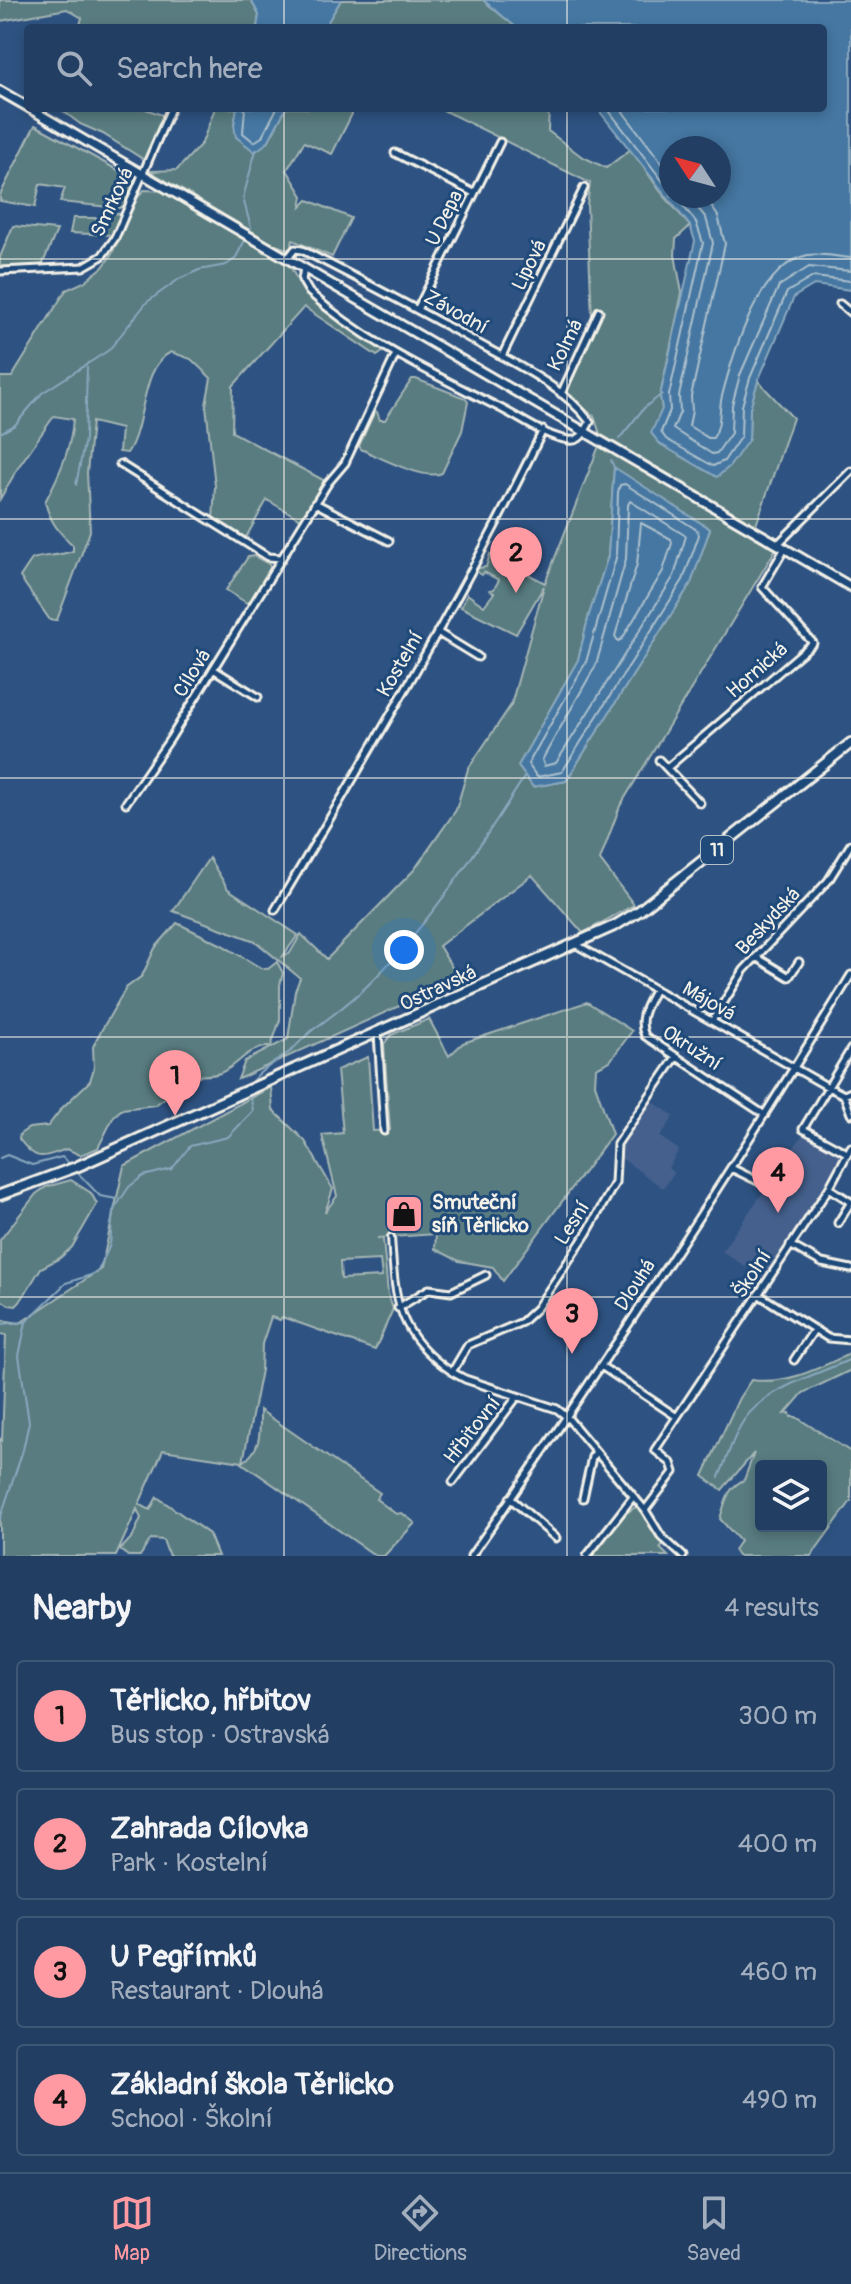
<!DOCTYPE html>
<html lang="en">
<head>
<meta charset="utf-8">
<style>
	:root { --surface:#223e62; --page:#2e496b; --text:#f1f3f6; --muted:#a2aebe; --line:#3f5777; --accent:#ff9aa2 }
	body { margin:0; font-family:Pangolin,sans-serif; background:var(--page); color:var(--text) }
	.controls { position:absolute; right:24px; bottom:24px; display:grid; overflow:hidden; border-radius:8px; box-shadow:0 4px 12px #0003 }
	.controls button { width:72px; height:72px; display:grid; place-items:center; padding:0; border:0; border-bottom:2px solid var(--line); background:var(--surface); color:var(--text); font:40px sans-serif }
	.compass { position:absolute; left:659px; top:136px; width:72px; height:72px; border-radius:50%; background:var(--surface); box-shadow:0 4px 12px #0003; rotate:306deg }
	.you { position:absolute; left:404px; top:950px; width:28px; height:28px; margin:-20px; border:6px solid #fff; border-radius:50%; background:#1a73e8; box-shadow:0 0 0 12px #1a73e833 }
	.badge { display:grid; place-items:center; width:52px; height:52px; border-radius:50%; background:var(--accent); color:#111; font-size:26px; font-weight:700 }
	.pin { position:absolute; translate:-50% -66px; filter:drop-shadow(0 2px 4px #0008) }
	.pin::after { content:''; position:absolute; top:42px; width:28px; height:24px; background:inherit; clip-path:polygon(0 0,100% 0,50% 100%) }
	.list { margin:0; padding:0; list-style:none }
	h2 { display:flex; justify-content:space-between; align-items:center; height:104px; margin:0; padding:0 32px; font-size:34px }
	h2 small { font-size:26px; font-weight:400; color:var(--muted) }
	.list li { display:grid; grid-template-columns:52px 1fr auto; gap:24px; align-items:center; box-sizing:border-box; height:112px; margin:0 16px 16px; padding:0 16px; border:2px solid var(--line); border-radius:8px }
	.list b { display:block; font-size:30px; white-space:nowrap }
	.list p { margin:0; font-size:26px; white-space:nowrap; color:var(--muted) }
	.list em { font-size:26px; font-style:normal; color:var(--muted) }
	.icon { flex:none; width:44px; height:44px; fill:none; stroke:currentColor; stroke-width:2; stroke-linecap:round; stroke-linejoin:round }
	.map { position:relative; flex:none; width:851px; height:1556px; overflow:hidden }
	.search { position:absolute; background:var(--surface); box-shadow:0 4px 12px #0003; left:24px; right:24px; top:24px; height:88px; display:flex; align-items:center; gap:20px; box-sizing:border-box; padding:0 28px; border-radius:8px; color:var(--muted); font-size:30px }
	.sheet { height:616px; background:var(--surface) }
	nav { display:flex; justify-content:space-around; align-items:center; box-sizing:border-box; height:112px; border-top:2px solid var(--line); background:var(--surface); font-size:22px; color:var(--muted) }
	nav a { display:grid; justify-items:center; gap:4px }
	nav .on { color:var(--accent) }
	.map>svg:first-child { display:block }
	.built { fill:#44608d }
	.green { fill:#587b80; stroke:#a6b6b4; stroke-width:2; fill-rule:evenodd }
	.water { fill:#4477a2; stroke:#8aa8be; stroke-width:2; fill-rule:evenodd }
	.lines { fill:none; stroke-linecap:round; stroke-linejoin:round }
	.shore { stroke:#aec0cc; stroke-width:2 }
	.stream { stroke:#8aa8be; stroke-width:2 }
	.pedestrian-casing { stroke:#f4f1e8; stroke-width:10 }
	.minor-casing { stroke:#f4f1e8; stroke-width:11 }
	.secondary-casing { stroke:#f4f1e8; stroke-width:13 }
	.primary-casing { stroke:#f4f1e8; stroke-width:14 }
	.pedestrian { stroke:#1f4a7a; stroke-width:4 }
	.minor { stroke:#1f4a7a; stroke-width:5 }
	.secondary { stroke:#1f4a7a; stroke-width:7 }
	.primary { stroke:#1f4a7a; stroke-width:8 }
	.grid { fill:none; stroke:#f4f1e8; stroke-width:2; stroke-opacity:0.55 }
	.labels { text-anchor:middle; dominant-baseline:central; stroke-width:6; stroke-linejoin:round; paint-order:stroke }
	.shield { fill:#1f4a7a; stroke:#b4bfc7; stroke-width:2 }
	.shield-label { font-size:18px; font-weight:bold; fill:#f4f1e8 }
	.street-label { font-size:20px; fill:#f4f1e8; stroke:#1f4a7a }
	.poi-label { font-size:20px; font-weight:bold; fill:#f4f1e8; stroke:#1f4a7a; text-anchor:start }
</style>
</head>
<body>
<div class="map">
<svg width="851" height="1556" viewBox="0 0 851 1556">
	<rect width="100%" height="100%" fill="#2e5382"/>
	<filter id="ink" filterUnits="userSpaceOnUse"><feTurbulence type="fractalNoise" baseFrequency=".0125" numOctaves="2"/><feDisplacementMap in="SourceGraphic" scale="16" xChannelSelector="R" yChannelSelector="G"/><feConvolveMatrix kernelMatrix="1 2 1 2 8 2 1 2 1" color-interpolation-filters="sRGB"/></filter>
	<g filter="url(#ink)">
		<path class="built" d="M650,1100L674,1116L660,1137L679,1150L668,1168L674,1173L663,1188L621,1158L623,1139Z
			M804,1133L839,1152L841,1158L764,1279L722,1251Z"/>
		<path class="green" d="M0,0H251L259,15L257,28H79L82,18L67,9L0,21Z
			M341,0H483L517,28H324Z
			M59,108H143L165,116L146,161L103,134L80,124Z
			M215,108H237L234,125L268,142L286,108H355L332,154L304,142L287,170L303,196L301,207L308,200L351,218L332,257L293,240L290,250L273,244L150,171L177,170L202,143Z
			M439,108H549L548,131L581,156L606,168L631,149L660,191L690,226L676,239L675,255L682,293L660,396L662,409L749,439L750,407L758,381L793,418L756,525L600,434L594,416L567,395L592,317L587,205L590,183Z
			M35,125L136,180L124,206L119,208L60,202L65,188L40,184L35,207L0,201V195Z
			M144,190L164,191L289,264L302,289L322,309L384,351L377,356L304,307L233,386L232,432L325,481L302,520L267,500L245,539L213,520L215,486L206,405L211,378L191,359L171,352C140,367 146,426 127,453L119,452L121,429L92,422L87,473L90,531L57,620H50L20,577L32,559C46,555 59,556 73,551V545C58,532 50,521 45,502C59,475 71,450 73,419L54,416L19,466L0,499V377H12L66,290L84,282L103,267L112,254L132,204Z
			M103,212L122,214L113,235L70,233L73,218H100Z
			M13,226L57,230L41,268L0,269V257Z
			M412,379H416L465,398L468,402L462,431L442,473C425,481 379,457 361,449L359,446L375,411L377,412L380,420H385Z
			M599,446L776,549L620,806L600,860L634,905L583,933L532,875L439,946L459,979L238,1079L245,1061L288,1039L295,991L300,978L255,941L173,911L209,858L228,889L298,935L283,956L290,953L301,934L327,959L414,870L456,810L468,769L511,705L544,586L516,634L461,607L467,594L484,606L494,593L490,590L494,589L499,580L484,572L482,575L477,572L478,568L486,567L490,554L545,583ZM614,468L710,529L691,583L566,781L533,787L518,766L578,660L589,615L608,556Z
			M254,556L269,564L272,571L250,605L226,590L248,557Z
			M177,923L222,945L261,968L268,969L277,962L283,973L280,985V1020L271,1046C242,1050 243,1063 220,1073C212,1076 202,1075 194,1076L192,1085L180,1087L155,1105L122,1109L114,1116L98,1148L80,1155L67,1149C42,1157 37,1163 19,1139L20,1134L29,1128L48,1126L62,1108L90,1081L94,1068L93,1047L97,1038L126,988L142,976L155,948Z
			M587,1002L632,1031L610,1061L596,1068L595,1084L612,1134L503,1281L493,1267L459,1261L435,1249L436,1234L377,1238L383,1239L388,1294L393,1309L375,1350L282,1317L280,1320L271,1317L262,1344L261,1370L243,1462L163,1450L139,1504L150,1510L157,1497L209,1534L218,1556H169L163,1540L151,1539L140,1556H128L120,1550L133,1536L141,1518L137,1509L116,1556H0V1439L2,1441L6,1335L0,1334V1320L20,1323L101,1269L124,1166L271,1087L273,1110L305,1141L333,1189L325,1212L337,1196L322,1135L343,1133L337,1070L368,1057L373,1131L390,1130L384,1044L391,1035L429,1019L449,1056L463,1043ZM380,1260L382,1277L341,1279L340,1262Z
			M71,1180L91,1193L97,1204L72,1247L60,1258L41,1268L20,1302L16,1306L9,1305L0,1299V1240L36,1194L46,1187Z
			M851,1353V1370L803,1393L785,1414L790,1413L791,1417H796L851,1452V1501L811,1556H738L734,1550L740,1541L720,1519C725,1503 727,1487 744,1480L754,1453L722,1490L703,1476L739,1398L751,1380C788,1385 819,1368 851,1353ZM821,1466V1526H761V1466Z
			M260,1410L380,1493L376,1499L396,1514L402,1513L415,1523L384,1556H376L242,1463C262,1449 260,1433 260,1410Z
			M637,1506L665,1542L660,1548L668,1556H592L625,1514Z"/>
		<path class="water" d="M251,0H341L324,28H257L259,15Z
			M483,0H851V290L814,285L794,297L758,381L750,408L749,439L730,466L717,477L660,444L651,433L662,409L660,396L695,241L690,226L597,108H823V28H517ZM719,148V196H671V148Z
			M237,108H286L268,142L255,152L236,137L234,125Z
			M614,467L710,529L691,583L566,781L533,787L518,766L578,660L589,615L608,556Z"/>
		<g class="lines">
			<path class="shore" d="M245,108L243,133L254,142L262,137L277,108
				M607,108L671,192
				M620,108L671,175
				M675,196L696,222L703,243L669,395L670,410L661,432L666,439L713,466L724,461L741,436L742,406L750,378L787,292L813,277L851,281
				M688,196L706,218L713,243L679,396L680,412L673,429L712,454L717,453L731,433L732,405L740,375L779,286L809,267L851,271
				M704,196L718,216L725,244L691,396L692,411L689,426L708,438H713C722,425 718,411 722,396C733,354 758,265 808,255C821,253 838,257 851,258
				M625,484L697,530L699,535L683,580L562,772L537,777L528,764L586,662L616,558L618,492L620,485Z
				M630,501L686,536L674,576L556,763L544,766L542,760L596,665L626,559L628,505Z
				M641,523L671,539L672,543L663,571L622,639L618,641L615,636L637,564Z"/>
			<path class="stream" d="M249,232L251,228L243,198L256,150
				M0,433L15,425L42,393L109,350L147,302L179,279L199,270L226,265L235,259L246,238
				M619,439L644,408L662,394
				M611,460L615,470
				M76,485L85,439L87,367
				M249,1085C259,1070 278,1061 292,1050C299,1043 306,1035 314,1029C336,1013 356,998 375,978C434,918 480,846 525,776
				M0,1158L7,1155L32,1165L62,1157L71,1165
				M75,1170L100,1196L117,1199
				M0,1324L26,1322
				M719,1477C727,1459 733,1436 744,1420C767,1387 817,1375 851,1359
				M0,1519L23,1450L29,1422L19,1356L26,1322L66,1283L97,1273L110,1245L113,1211L129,1187L143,1176L172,1169L190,1146L228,1137L253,1111L250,1094"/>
			<defs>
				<path id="pedestrian" d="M391,1237C395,1300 396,1334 452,1372"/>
				<path id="minor" d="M395,153L474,193
					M288,258L295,249L302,250C357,278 411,306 465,336C505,359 562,384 590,422C585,431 581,442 569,440C546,437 522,419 502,409C436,375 365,343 309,292L302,280L304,268
					M0,271L83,267L102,256L115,238L171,108
					M840,304L851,313
					M418,308L500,142
					M502,356L584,188
					M561,394L599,311
					M120,464L268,557L281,558
					M315,503L389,541
					M778,544L851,471
					M437,632L478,657
					M213,669L258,697
					M659,760L700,803
					M667,768L813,643L762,587L785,548
					M126,803L170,739L328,483L345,463L396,354
					M275,910C369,753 464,595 543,430
					M575,944L828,1087L844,1095L851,1092
					M756,957L789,977L799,962
					M655,989C647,1005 637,1018 645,1036L765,1115
					M712,1021L744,970L828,881L851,844
					M378,1033L384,1131
					M676,1057L617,1144L615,1183L587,1233L537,1308L522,1322L468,1345L452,1372L465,1379L557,1409L567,1417L645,1510L661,1536L683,1556
					M844,1095L851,1114
					M847,1153L803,1129L851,1049
					M731,1168L768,1186
					M829,1188L851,1202
					M838,1223L851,1202
					M790,1245L822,1263L851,1269
					M758,1294L828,1338L851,1340
					M398,1308L429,1289L451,1292L486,1275
					M794,1360L814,1330
					M601,1366L677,1417
					M453,1482L517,1397
					M510,1498L556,1538
					M583,1498L592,1457L596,1452
					M645,1510L674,1472L671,1463L655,1450L829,1188L851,1147
					M471,1556C603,1366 731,1173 851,975
					M587,1556L633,1497"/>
				<path id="secondary" d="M0,91L28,107
					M29,108L851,587"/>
				<path id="primary" d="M0,1195L76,1167L616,925L639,911L851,743"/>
			</defs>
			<use href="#pedestrian" class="pedestrian-casing"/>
			<use href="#minor" class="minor-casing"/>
			<use href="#secondary" class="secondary-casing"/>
			<use href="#primary" class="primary-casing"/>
			<use href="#pedestrian" class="pedestrian"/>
			<use href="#minor" class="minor"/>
			<use href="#secondary" class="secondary"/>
			<use href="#primary" class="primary"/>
		</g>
	</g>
	<path class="grid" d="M284,0V28M567,0V28M284,108V1556M567,108V1556M0,259H851M0,519H851M0,778H851M0,1037H851M0,1297H851"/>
	<defs>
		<symbol id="shop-square" viewBox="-11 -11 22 22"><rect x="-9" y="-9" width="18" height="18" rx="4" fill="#ff9aa2" stroke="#1f4a7a"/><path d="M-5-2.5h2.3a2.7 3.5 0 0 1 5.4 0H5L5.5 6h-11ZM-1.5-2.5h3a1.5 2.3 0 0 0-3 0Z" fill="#111"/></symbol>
	</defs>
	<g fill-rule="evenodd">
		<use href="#shop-square" x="382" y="1192" width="44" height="44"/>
	</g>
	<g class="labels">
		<rect class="shield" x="701" y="836" width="32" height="28" rx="6"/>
		<g class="shield-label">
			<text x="717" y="850">11</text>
		</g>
		<g class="street-label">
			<text transform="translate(112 202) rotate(-65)">Smrková</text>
			<text transform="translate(444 218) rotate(-64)">U Depa</text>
			<text transform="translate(529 265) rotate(-64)">Lipová</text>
			<text transform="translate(456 312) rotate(29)">Závodní</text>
			<text transform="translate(565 345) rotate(-64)">Kolmá</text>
			<text transform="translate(400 664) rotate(-60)">Kostelní</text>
			<text transform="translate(757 670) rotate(-41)">Hornická</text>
			<text transform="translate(192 673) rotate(-58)">Cílová</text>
			<text transform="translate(768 921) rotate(-47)">Beskydská</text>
			<text transform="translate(438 988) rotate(-25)">Ostravská</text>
			<text transform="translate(709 1001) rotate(30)">Májová</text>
			<text transform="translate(692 1048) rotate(33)">Okružní</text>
			<text transform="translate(572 1223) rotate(-58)">Lesní</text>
			<text transform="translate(752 1274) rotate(-57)">Školní</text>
			<text transform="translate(635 1285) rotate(-57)">Dlouhá</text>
			<text transform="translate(472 1430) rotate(-52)">Hřbitovní</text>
		</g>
		<g class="poi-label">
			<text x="432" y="1202">Smuteční<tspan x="432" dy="23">síň Těrlicko</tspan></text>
		</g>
	</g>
</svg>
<div class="controls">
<button><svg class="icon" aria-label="layers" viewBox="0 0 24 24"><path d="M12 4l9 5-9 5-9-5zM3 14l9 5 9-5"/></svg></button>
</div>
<svg class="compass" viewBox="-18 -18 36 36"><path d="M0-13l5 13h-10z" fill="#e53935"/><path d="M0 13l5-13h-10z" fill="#a2aebe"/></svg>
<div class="you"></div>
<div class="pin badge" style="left:175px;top:1116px">1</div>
<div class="pin badge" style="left:516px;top:593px">2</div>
<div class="pin badge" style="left:572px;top:1354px">3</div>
<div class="pin badge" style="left:778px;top:1213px">4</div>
<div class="search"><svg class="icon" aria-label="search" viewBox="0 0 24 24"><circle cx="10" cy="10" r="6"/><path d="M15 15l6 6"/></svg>Search here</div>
</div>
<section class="sheet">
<h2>Nearby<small>4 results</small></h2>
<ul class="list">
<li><span class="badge">1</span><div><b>Těrlicko, hřbitov</b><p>Bus stop · Ostravská</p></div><em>300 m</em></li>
<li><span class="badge">2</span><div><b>Zahrada Cílovka</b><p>Park · Kostelní</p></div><em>400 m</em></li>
<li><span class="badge">3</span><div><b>U Pegřímků</b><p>Restaurant · Dlouhá</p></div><em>460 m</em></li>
<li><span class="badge">4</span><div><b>Základní škola Těrlicko</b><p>School · Školní</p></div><em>490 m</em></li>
</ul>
</section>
<nav>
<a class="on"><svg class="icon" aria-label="map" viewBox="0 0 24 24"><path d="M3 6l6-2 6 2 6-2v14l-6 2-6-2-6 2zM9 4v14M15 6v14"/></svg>Map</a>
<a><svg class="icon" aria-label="directions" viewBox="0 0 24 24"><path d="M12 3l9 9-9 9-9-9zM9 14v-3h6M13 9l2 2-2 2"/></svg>Directions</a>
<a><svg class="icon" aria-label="saved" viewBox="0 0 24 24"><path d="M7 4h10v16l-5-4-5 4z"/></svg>Saved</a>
</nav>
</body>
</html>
